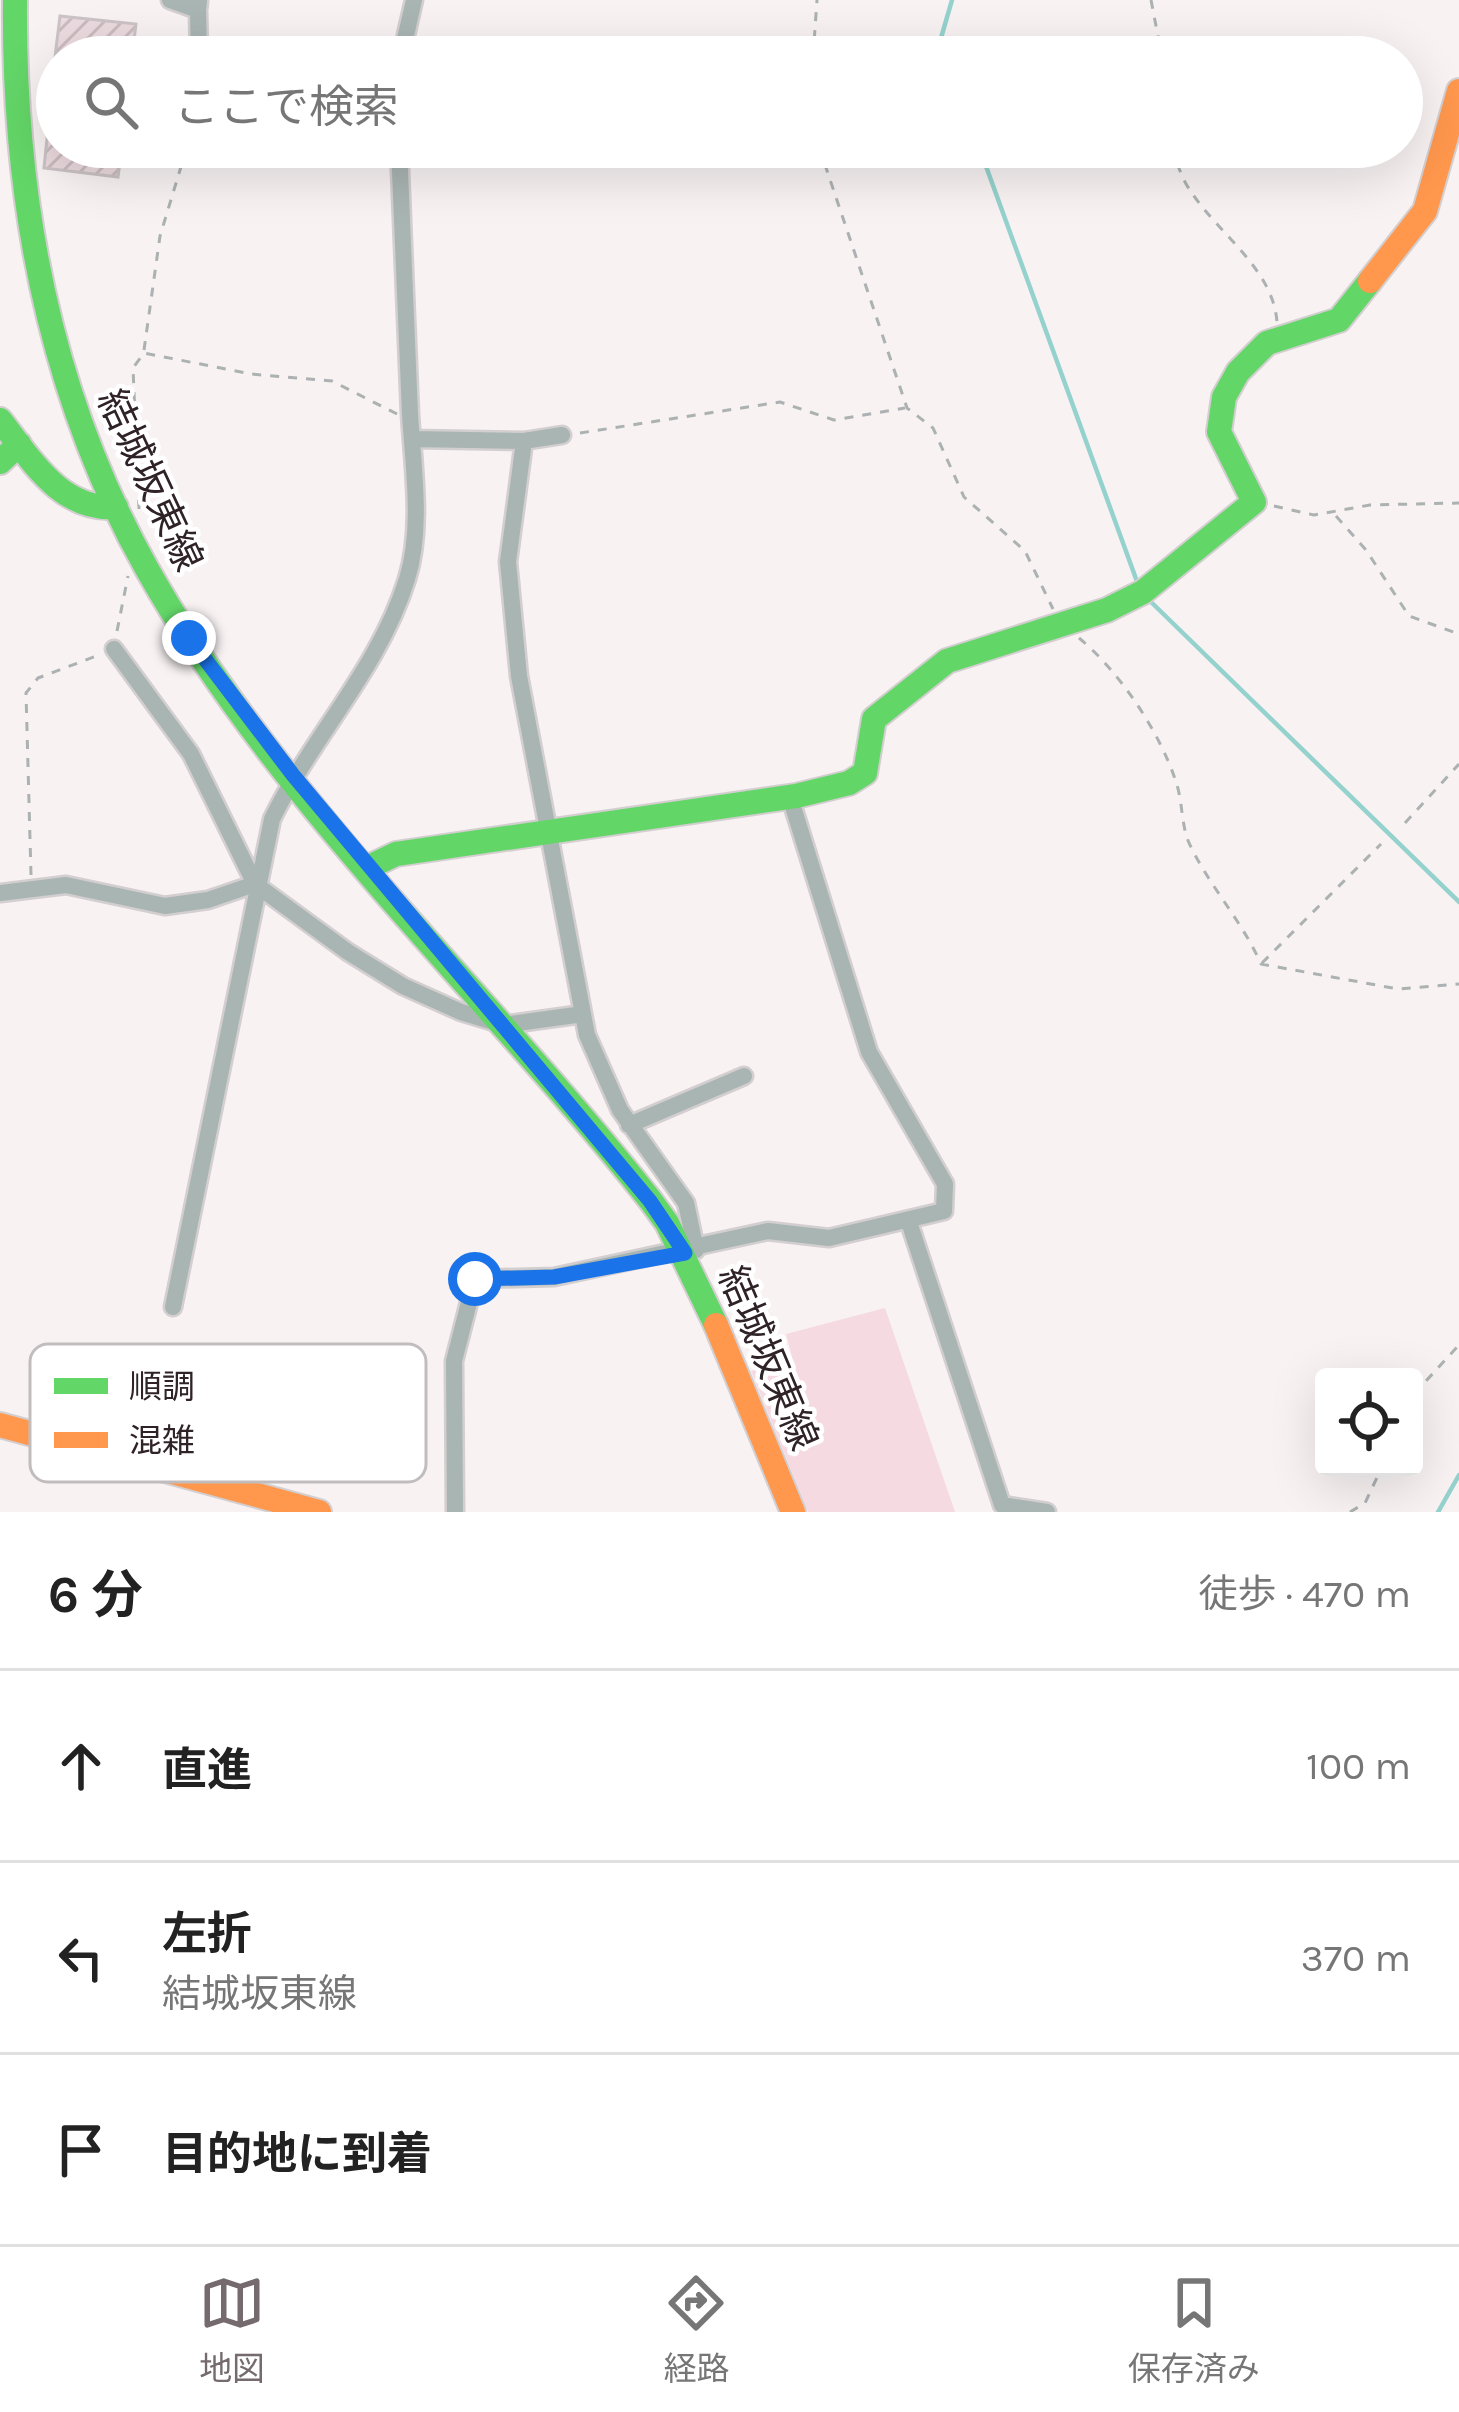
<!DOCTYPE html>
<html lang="ja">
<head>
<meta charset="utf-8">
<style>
	:root { --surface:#fff; --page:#f6f6f6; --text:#222; --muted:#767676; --line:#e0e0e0; --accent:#756b6e }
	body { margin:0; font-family:Karla,"Noto Sans JP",sans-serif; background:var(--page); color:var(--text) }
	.controls { position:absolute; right:36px; bottom:36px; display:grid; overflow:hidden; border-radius:12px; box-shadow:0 12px 48px #0002 }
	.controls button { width:108px; height:108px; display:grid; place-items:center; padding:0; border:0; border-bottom:3px solid var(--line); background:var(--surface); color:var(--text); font:60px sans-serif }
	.stop { position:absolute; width:36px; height:36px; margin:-27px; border:9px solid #1a73e8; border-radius:50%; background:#fff }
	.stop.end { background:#1a73e8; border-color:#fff; box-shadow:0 3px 12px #0008 }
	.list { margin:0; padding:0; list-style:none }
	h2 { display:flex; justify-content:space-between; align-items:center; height:156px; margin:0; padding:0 48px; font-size:51px }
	h2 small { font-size:39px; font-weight:400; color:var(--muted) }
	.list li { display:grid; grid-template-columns:78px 1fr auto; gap:36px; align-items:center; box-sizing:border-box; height:192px; padding:0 48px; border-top:3px solid var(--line) }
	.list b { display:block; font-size:45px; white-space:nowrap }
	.list p { margin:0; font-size:39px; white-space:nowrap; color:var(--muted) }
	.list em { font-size:39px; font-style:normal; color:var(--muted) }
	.icon { flex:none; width:66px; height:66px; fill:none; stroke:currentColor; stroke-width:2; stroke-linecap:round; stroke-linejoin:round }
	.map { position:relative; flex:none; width:1459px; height:1512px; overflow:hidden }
	.search { position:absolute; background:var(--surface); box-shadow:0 12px 48px #0002; left:36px; right:36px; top:36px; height:132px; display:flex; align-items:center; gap:30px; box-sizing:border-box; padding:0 42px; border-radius:66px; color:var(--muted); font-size:45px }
	.sheet { height:732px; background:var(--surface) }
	nav { display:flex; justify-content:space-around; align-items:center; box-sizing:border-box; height:168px; border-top:3px solid var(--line); background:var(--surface); font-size:33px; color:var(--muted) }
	nav a { display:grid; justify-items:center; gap:6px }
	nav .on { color:var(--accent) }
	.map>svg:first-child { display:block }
	.green { fill:#f6dae2 }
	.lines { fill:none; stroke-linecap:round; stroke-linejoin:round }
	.stream { stroke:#95d2cd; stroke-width:4.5 }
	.building { fill:url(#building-hatch); stroke:#cbc3c5; stroke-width:3 }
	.street-casing { stroke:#d3cecf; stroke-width:21 }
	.fast-casing { stroke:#d3cecf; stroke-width:28 }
	.slow-casing { stroke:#d3cecf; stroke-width:28 }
	.path { stroke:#acb1b2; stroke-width:3; stroke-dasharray:9 9; stroke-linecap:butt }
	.street { stroke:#a9b5b3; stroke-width:16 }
	.fast { stroke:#63d668; stroke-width:24 }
	.slow { stroke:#ff974d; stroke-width:24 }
	.route { stroke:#1a73e8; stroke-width:15 }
	.labels { text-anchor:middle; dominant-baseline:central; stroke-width:9; stroke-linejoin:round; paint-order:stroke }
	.street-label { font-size:39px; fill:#2f2327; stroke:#fff }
	.key { fill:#fff; stroke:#c1bdbe; stroke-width:3 }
	.key-label { font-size:33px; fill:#2f2327 }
</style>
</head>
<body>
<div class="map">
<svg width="1459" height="1512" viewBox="0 0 1459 1512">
	<defs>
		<pattern id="building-hatch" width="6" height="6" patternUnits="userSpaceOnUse" patternTransform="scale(3)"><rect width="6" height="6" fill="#ebdadf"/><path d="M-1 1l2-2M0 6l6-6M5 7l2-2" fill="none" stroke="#cabbbf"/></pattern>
	</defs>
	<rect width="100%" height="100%" fill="#f8f2f3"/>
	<path class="green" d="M885,1308L955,1512H808L751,1371L792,1358L786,1334Z"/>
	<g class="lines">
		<path class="stream" d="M948,57L941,38L952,0
			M979,147L1139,587
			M1149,600L1459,902
			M1438,1512L1459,1475"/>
	</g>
	<path class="building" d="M60,16L136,24L132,57H55Z
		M49,119H57V147H122L118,177L44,168Z"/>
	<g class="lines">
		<defs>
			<path id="street" d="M170,0L198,10L199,1
				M198,10L199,57
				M303,57H325
				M401,57L414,0
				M413,439L524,441L562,435
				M524,441L508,562L519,676L587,1035L620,1110L686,1203L696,1250
				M114,649L191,754L255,884L348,952L403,986L461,1012L504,1025L583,1014
				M0,893L66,885L165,906L208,900L255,884
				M629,1125L744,1076
				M909,1222L1002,1505L1047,1512
				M173,1307L272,819C312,737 380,667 407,579C423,528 413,466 410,414C406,325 402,236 399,147
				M455,1512L454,1361L475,1279L554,1277L768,1231L829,1238L944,1211L945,1184L869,1052L790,797"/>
			<path id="fast" d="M15,0C13,199 49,394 147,569C279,804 485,990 651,1201L667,1223L716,1325
				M0,420C31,459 60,511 116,507
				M0,462L19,444
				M371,866L396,854L796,796L849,783L865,773L874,719L947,661L1107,610L1143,592L1254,502L1219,432L1224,397L1238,372L1267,343L1339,320L1370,281"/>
			<path id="slow" d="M1370,281L1425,211L1459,91
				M716,1325L793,1512
				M0,1425L319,1512"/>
		</defs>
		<use href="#street" class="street-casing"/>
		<use href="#fast" class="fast-casing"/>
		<use href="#slow" class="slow-casing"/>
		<path class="path" d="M1151,0L1162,57
			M813,57L817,0
			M819,147L907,408L933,428L964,497L1025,551L1053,609
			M1171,147C1177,161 1181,178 1190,190C1217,233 1273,268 1277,322
			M144,350L160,236L187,147
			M580,433L780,402L834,420L905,408
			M1274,506L1314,515L1370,505L1459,503
			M139,509L133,368L144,353L251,374L332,381L397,414
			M1336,516L1366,550L1409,616L1459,634
			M117,631L128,576
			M1079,638C1119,671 1160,732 1176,782C1183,802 1181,827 1190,845C1210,887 1242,921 1261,964L1398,989L1459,984
			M1405,823L1459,764
			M31,875L26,693L38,678L99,655
			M1262,963L1381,844
			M1414,1394L1459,1345
			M1350,1512L1365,1503L1382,1467"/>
		<use href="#street" class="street"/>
		<use href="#fast" class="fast"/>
		<use href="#slow" class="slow"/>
	</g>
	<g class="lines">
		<path class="route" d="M189,638L293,775L650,1201L685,1253L554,1277L475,1279"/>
	</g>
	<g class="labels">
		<g class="street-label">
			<text transform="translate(150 480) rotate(65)">結城坂東線</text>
			<text transform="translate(768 1358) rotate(67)">結城坂東線</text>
		</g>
	</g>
	<rect x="30" y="1344" width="396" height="138" rx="18" class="key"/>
	<rect x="54" y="1378" width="54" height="16" fill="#63d668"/>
	<rect x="54" y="1432" width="54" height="16" fill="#ff974d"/>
	<g class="key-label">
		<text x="129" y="1398">順調</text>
		<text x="129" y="1452">混雑</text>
	</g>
</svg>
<div class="controls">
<button><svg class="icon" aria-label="locate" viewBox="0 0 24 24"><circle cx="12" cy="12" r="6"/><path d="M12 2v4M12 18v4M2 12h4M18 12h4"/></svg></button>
</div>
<div class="stop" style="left:475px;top:1279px"></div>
<div class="stop end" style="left:189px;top:638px"></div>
<div class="search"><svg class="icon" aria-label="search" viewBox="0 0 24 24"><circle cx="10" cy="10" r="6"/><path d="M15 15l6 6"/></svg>ここで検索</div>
</div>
<section class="sheet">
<h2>6 分<small>徒歩 · 470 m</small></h2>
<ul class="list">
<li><svg class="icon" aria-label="ahead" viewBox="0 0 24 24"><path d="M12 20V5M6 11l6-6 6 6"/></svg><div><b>直進</b></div><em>100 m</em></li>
<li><svg class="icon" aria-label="left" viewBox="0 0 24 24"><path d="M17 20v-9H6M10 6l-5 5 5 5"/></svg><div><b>左折</b><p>結城坂東線</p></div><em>370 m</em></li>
<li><svg class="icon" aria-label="arrive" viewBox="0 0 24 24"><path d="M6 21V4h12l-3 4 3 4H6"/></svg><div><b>目的地に到着</b></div></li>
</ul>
</section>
<nav>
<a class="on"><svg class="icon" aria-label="map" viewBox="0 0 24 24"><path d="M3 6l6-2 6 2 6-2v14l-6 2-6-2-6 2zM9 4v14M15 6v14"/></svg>地図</a>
<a><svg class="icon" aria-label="directions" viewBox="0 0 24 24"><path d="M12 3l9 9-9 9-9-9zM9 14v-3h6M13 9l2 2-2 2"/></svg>経路</a>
<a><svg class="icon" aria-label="saved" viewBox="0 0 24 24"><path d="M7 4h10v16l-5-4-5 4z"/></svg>保存済み</a>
</nav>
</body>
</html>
